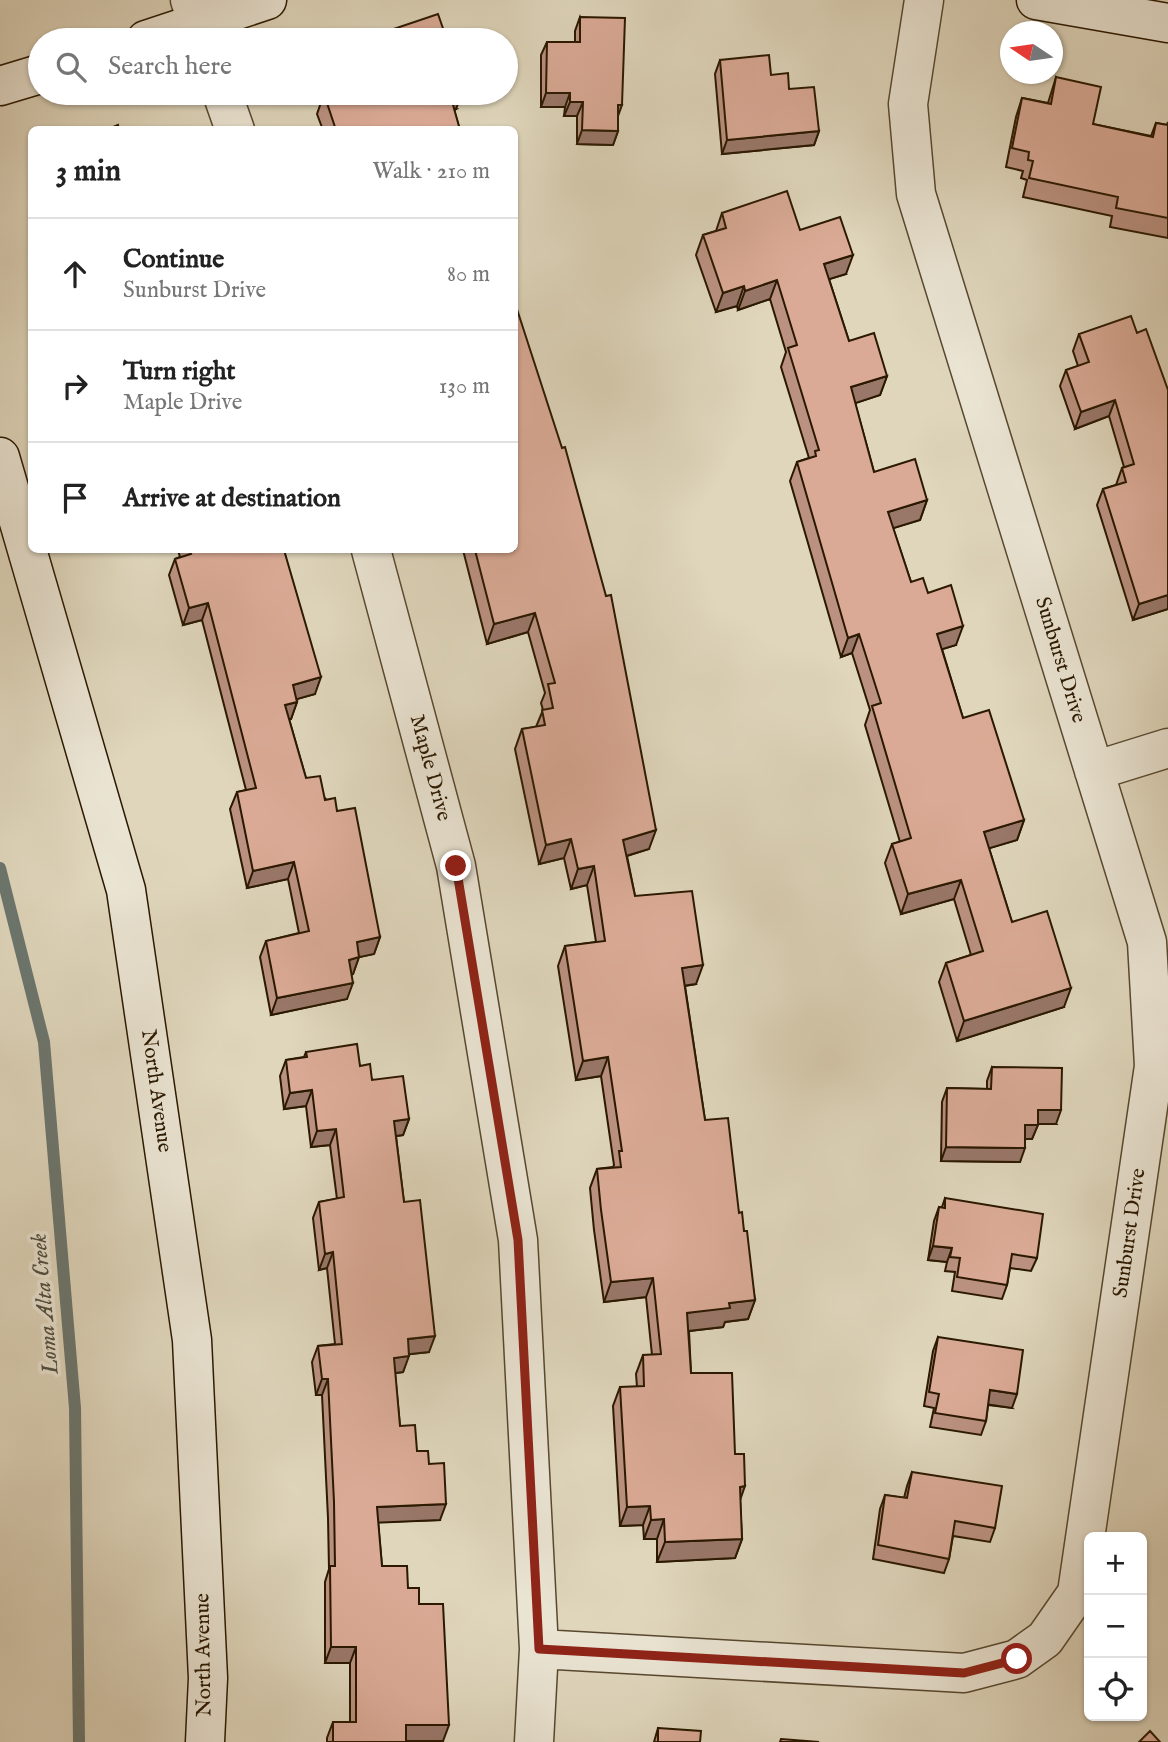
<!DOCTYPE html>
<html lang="en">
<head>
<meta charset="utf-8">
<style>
	:root { --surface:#fff; --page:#f6f6f6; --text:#222; --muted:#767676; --line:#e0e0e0 }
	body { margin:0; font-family:"IM FELL English",serif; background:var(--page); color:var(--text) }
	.controls { position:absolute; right:21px; bottom:21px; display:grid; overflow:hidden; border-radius:10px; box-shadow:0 2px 5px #0004 }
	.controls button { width:63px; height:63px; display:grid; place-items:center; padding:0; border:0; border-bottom:2px solid var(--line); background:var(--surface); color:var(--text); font:35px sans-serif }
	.compass { position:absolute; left:1000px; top:21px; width:63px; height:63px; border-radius:50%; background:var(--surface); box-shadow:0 2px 5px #0004; rotate:283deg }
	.stop { position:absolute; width:21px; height:21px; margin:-16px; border:5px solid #8f2418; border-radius:50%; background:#fff }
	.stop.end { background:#8f2418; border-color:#fff; box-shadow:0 2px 7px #0008 }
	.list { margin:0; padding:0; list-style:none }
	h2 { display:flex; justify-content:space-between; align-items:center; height:91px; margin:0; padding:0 28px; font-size:30px }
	h2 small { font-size:23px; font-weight:400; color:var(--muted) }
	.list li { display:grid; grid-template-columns:46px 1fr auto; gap:21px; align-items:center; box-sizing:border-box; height:112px; padding:0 28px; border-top:2px solid var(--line) }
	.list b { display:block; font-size:26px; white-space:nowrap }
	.list p { margin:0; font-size:23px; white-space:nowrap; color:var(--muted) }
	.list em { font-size:23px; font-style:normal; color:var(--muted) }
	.icon { flex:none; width:38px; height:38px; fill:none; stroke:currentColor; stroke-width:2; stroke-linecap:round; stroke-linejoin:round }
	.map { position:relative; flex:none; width:1168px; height:1742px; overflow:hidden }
	.search { position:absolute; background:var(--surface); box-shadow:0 2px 5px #0004; left:28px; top:28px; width:490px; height:77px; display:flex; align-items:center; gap:18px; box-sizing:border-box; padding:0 24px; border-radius:38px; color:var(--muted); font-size:26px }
	.panel { position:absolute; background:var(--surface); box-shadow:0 2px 5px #0004; left:28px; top:126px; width:490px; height:427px; border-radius:10px }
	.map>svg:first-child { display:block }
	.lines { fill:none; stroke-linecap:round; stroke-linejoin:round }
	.stream { stroke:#6c7770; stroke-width:12 }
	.street-casing { stroke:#57482f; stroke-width:41 }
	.secondary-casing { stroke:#2a1800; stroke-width:41 }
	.street { stroke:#eae4d3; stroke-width:38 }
	.secondary { stroke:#eae4d3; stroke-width:38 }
	.wall { fill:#bb9281; stroke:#2a1800; stroke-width:2 }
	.shaded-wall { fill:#997769; stroke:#2a1800; stroke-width:2 }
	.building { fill:#daaa96; stroke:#2a1800; stroke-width:2 }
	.route { stroke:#8f2418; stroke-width:9 }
	.labels { text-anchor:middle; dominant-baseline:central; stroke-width:7; stroke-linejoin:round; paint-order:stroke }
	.street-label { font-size:21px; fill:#2a1800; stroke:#eae4d3 }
	.water-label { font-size:23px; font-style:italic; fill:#504f41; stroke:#eae4d3 }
</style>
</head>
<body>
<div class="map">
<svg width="1168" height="1742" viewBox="0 0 1168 1742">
	<rect width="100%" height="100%" fill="#dfd6bc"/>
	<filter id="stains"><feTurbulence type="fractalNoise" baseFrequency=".00286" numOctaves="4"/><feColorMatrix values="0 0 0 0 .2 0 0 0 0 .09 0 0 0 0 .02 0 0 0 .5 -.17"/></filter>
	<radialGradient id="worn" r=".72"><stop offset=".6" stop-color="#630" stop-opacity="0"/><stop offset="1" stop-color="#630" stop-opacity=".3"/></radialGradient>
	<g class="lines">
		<path class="stream" d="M0,868L44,1042L75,1408L79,1742"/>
		<defs>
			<path id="street" d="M190,0L204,40
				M222,93L235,130
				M371,550L456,866L518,1240L539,1649L534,1742
				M1094,771L1168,748
				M539,1649L964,1673L1017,1659L1045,1639L1077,1593L1154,1066L1147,942L916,194L908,104L924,0"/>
			<path id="secondary" d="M1036,0L1168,23
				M146,40L267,0
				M0,86L40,74
				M0,457L126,890L192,1340L208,1678L205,1742"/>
		</defs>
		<use href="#street" class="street-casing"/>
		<use href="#secondary" class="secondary-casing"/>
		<use href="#street" class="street"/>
		<use href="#secondary" class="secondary"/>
	</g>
	<path class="wall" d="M580,17L618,117V131L613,145L577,144V116H564L565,107H541V55L547,42H575V31Z
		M720,60L771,75L789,89L819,131L814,145L722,154L715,74Z
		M1056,77L1093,124L1151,136L1156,123L1167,125L1168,122V238L1110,227L1112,216L1023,197L1027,180L1021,178L1023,171L1006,167L1016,117L1022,98L1048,103Z
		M324,94L456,109L454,110L460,130H323L317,114Z
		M722,213L800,230L846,274L829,279L849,341L887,376L880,395L855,403L874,472L927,500L920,520L893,528L911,582L928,593L956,645L942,649L963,718L1024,820L1017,840L989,848L1012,922L1064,1007L957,1041L939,982L946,963L971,955L954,899L901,914L885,863L892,844L900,842L865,725L870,710L852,653L841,657L790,481L797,462L809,458L781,367L786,352L770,299L738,310L737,306L716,312L696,255L703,235L716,231Z
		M1137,333L1168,390V609L1133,620L1097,505L1103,489L1116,485L1122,468L1124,467L1109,416L1075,429L1060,386L1066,370L1078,366L1073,351L1079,334Z
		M178,550H284L315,694L296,699L297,702L291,719H289L306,778L337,811L380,937L374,954L359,957L353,974L351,975L347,999L271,1015L260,957L266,941L299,933L288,879L247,888L230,809L237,792L246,790L202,620L183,625L169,575L175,559L180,557Z
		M463,550H514L649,849L627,856L635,896L696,984L685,986L705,1120L739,1213L744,1231L755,1300L748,1319L725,1322L723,1327L689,1331L691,1373L735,1454L740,1500L742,1539L735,1558L657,1562V1539H644L643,1525L620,1526L613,1406L620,1387H637L636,1374L643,1355H652L646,1297L604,1302L594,1230L590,1188L597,1169L613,1167L614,1165L601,1076L576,1080L558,966L565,946L596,942L587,885L571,889L564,858L539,864L515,749L522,729L536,727L543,710L541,703L545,693L528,632L487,644Z
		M306,1052L360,1066L409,1119L403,1135L396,1136L404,1202L429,1352L409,1354L403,1372L395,1373L400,1426L417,1451L429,1464L440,1520L378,1522L382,1566L408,1588L419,1604L443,1741L327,1742V1738L333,1722H350V1663H325V1582L329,1569L328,1518L322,1395H316L312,1362L318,1346L335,1344L327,1268L319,1270L313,1218L319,1202L337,1199L330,1145L311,1147L306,1106L284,1109L280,1076L286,1060L304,1057Z
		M992,1067L1056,1124H1038L1032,1139H1025L1020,1162L941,1161L942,1102L947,1088L987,1089V1081Z
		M945,1198L1037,1258L1031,1271L1010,1268L1007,1285L1002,1299L952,1291L955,1272L945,1271L947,1262L928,1260L934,1221L939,1207H942Z
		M938,1337L1012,1408L988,1405L986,1421L981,1435L930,1427L934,1408L924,1406L933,1351Z
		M912,1472L995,1528L990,1542L953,1536L949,1559L944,1573L873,1559L880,1509L885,1495L904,1498L907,1486Z
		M658,1728L700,1742H654Z"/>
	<path class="shaded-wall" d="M455,93H462L456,109L443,114L450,94Z
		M546,93H570L565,107H541Z
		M570,102H583L577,116H564Z
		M618,105H622L617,119Z
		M582,130L618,131L613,145L577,144Z
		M819,131L814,145L722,154L727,140Z
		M853,255L846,274L817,283L824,264Z
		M777,280L770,299L738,310L745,291Z
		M744,286L737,306L716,312L723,293Z
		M887,376L880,395L844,407L851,387Z
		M1115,400L1109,416L1075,429L1081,412Z
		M927,500L920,520L881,532L888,512Z
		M1168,595V609L1133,620L1139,604Z
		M208,603L202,620L183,625L189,608Z
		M535,613L528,632L487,644L494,624Z
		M963,626L956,645L930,653L937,634Z
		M859,634L852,653L841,657L848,638Z
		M321,677L315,694L287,702L293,685Z
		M297,702L291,719L279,722L285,705Z
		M1024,820L1017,840L977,852L984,832Z
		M656,830L649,849L616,859L623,840Z
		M571,839L564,858L539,864L546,845Z
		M294,862L288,879L247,888L253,871Z
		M594,866L587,885L571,889L578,869Z
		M961,880L954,899L901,914L908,894Z
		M380,937L374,954L351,959L357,942Z
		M359,957L353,974L342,977L349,960Z
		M703,965L696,984L675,987L682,968Z
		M353,983L347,999L271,1015L277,998Z
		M1071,988L1064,1007L957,1041L964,1021Z
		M608,1057L601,1076L576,1080L583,1061Z
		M312,1090L306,1106L284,1109L290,1093Z
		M1038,1110H1061L1056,1124H1033Z
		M409,1119L403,1135L388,1137L394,1121Z
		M1025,1125H1038L1032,1139H1020Z
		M336,1129L330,1145L311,1147L317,1131Z
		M946,1147L1025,1148L1020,1162L941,1161Z
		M933,1246L952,1248L947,1262L928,1260Z
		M333,1252L327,1268L319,1270L325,1254Z
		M653,1278L646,1297L604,1302L611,1282Z
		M755,1300L748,1319L725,1322L723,1327L680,1332L687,1313L729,1303Z
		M435,1336L429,1352L402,1355L408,1339Z
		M409,1356L403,1372L388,1374L394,1358Z
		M322,1379H328L322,1395H316Z
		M990,1390L1017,1394L1012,1408L985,1404Z
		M745,1486L738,1506L740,1487Z
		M446,1504L440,1520L371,1523L377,1507Z
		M650,1506L643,1525L620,1526L627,1507Z
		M664,1519L657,1539H644L651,1520Z
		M742,1539L735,1558L657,1562L665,1542Z
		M331,1647H356L350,1663H325Z
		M406,1725H449L443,1741H400Z"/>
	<path class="building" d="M438,14L447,40H361Z
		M580,17L625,18L622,105H618V131L582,130L583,102H570V93H546L547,42H580Z
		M769,55L771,75L788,73L789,89L814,87L819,131L727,140L720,60Z
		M1056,77L1101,87L1093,124L1153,137L1156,123L1168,125V218L1116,208L1118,197L1029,178L1033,161L1028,160L1029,152L1012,148L1022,98L1051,104Z
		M329,93H455L450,94L460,130H336L324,94Z
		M118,125L119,130H106Z
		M787,191L800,230L840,217L853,255L824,264L849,341L874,333L887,376L851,387L874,472L915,459L927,500L888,512L911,582L923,578L928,593L951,585L963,626L937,634L963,718L989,710L1024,820L984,832L1012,922L1047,911L1071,988L964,1021L946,963L983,951L961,880L908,894L892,844L911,838L872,706L881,703L859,634L848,638L797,462L816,456L815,451L819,450L788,348L797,345L777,280L745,291L744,286L723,293L703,235L726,228L722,213Z
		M514,300L562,448L565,447L606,596L611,595L656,830L623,840L635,896L692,891L703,965L682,968L705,1120L728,1118L739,1213L742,1212L744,1231H747L755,1300L729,1303L730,1308L687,1313L691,1373H732L735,1454H744L745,1486L740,1487L742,1539L665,1542L664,1519L651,1520L650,1506L627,1507L620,1387L644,1386L643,1355L661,1354L653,1278L611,1282L601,1210L597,1169L621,1167L619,1151H622L608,1057L583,1061L565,946L605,941L594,866L578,869L571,839L546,845L522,729L545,725L542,710L553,708L548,684L555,683L535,613L494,624L475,550H514Z
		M1131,316L1137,333L1146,329L1168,390V595L1139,604L1103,489L1126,482L1122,468L1134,464L1115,400L1081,412L1066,370L1089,362L1079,334Z
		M189,550H284L321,677L293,685L297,702L285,705L306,778L320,776L325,800L335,798L337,811L355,808L380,937L357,942L359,957L349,960L353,983L277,998L266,941L309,931L294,862L253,871L237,792L256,788L208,603L189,608L175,559L191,554Z
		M357,1044L360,1066L370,1064L372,1080L403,1076L409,1119L394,1121L404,1202L420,1200L435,1336L408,1339L409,1356L394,1358L400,1426L415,1425L417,1451H428L429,1464L444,1463L446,1504L377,1507L382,1566H407L408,1588H419V1604H443L449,1725H406V1742H333V1722H356V1647H331L330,1566H335L334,1502L328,1379H322L318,1346L342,1344L333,1252L325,1254L319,1202L344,1197L336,1129L317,1131L312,1090L290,1093L286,1060L307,1057L306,1052Z
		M992,1067L1062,1068L1061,1110H1038V1125H1025V1148L946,1147L947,1088L991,1089Z
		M945,1198L1043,1214L1037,1258L1012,1254L1007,1285L957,1277L960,1258L950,1257L952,1248L933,1246L939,1207L945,1208Z
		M938,1337L1023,1350L1017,1394L990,1390L986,1421L935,1413L939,1394L929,1392Z
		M912,1472L1002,1486L995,1528L955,1521L949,1559L878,1545L885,1495L907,1498Z
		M658,1728L701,1731L700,1742H658Z
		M1150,1731L1160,1742H1139Z
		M781,1739L819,1742H780Z"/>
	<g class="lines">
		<path class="route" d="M456,866L518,1240L539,1649L964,1673L1017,1659"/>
	</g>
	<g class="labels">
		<g class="street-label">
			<text transform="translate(1060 660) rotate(73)">Sunburst Drive</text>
			<text transform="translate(430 768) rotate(75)">Maple Drive</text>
			<text transform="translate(156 1091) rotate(82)">North Avenue</text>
			<text transform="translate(1130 1233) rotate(-82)">Sunburst Drive</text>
			<text transform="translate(204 1655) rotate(-91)">North Avenue</text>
		</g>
		<g class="water-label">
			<text transform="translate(45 1304) rotate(-95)">Loma Alta Creek</text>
		</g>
	</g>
	<rect width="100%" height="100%" filter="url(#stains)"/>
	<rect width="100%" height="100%" fill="url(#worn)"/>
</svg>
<div class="controls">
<button>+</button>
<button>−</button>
<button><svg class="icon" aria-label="locate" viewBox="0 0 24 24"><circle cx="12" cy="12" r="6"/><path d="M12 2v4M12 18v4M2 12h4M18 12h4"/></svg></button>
</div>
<svg class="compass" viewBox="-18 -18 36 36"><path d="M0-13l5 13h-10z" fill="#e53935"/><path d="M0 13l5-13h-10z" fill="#767676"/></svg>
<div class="stop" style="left:1017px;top:1659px"></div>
<div class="stop end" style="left:456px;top:866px"></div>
<div class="search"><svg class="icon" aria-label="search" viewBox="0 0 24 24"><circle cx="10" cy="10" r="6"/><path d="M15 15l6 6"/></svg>Search here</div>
<section class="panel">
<h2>3 min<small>Walk · 210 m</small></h2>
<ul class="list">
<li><svg class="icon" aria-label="ahead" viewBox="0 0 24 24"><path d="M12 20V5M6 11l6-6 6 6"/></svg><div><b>Continue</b><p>Sunburst Drive</p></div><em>80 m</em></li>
<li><svg class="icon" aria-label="right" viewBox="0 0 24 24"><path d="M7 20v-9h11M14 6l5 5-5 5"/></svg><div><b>Turn right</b><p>Maple Drive</p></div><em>130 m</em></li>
<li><svg class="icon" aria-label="arrive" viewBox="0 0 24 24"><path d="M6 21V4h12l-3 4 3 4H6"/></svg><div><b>Arrive at destination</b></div></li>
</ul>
</section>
</div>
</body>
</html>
